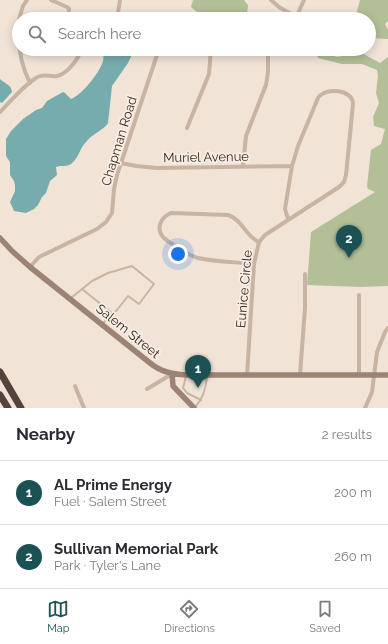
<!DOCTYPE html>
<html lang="en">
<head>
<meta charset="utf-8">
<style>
	:root { --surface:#fff; --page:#f7f7f7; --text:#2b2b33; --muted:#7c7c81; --line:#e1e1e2; --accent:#1b5154 }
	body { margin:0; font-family:Raleway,sans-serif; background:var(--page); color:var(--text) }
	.you { position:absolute; left:178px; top:254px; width:14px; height:14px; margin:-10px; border:3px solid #fff; border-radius:50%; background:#1a73e8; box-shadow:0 0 0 6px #1a73e833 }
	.badge { display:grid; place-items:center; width:26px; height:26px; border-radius:50%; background:var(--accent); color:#fff; font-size:13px; font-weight:700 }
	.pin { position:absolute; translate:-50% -33px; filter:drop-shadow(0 1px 2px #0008) }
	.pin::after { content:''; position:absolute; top:21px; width:14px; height:12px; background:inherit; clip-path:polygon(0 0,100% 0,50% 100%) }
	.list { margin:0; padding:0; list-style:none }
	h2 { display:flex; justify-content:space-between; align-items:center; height:52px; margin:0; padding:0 16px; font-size:17px }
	h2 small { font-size:13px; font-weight:400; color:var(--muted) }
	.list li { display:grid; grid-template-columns:26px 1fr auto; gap:12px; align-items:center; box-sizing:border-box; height:64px; padding:0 16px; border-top:1px solid var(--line) }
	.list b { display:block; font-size:15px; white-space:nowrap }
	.list p { margin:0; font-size:13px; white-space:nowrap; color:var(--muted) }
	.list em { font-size:13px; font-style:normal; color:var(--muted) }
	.icon { flex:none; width:22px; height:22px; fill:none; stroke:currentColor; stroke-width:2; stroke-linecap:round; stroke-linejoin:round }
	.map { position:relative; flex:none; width:388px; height:408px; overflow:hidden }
	.search { position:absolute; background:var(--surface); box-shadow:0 2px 10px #0003; left:12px; right:12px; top:12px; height:44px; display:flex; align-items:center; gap:10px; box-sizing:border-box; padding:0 14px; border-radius:22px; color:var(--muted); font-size:15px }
	.sheet { height:180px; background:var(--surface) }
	nav { display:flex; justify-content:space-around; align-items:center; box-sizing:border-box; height:56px; border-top:1px solid var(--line); background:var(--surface); font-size:11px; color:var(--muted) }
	nav a { display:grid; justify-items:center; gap:2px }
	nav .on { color:var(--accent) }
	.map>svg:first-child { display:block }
	.green { fill:#b2bf97 }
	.water { fill:#76acae }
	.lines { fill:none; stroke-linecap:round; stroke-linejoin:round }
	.lane { stroke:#c8b4a3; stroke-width:2 }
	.street { stroke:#c8b4a3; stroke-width:4 }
	.secondary { stroke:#9c8375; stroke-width:5.5 }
	.highway { stroke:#54433c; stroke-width:7 }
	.labels { text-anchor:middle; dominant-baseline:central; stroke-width:3.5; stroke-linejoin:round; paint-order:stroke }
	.street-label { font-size:13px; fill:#332925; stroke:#f9eee3 }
</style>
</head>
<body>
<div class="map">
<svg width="388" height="408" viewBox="0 0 388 408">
	<rect width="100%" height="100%" fill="#f1e4d7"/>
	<path class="green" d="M193,0H244L248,5L247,13L242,17L222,15L216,19H199L197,12L191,7Z
		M360,0H388V21L385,24L388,30V39L369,38V19H356L355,18Z
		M324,52L337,57L362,53L380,63L388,57V286L361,287L307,285L311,232L375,192L368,189L367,186L371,150L381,144L385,129L374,126L373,117L379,103L376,93L378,76L377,70L362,64H342L318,58L317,55Z"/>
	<path class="water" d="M103,49H134V50L128,63L112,86L108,123C103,131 93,133 87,141C80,147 79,158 71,164C67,167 61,165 56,167L57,175L50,181L46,193L42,197L38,205L34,209L26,213L14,211L10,202L15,191V186L14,181L10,175V162L6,156V139L11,131L23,119L36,110L42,108L47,101L63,92L65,93L71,99C82,95 100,72 103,61C104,57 103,54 103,49Z
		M0,79C5,84 11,84 12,92L2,103L0,102Z"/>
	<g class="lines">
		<path class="lane" d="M82,289L113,314
			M71,298L92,281L108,273L132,266L154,284L139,304L128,296L117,310L103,323
			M186,376L183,388L187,393L201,400
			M195,407C203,399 206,388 207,377"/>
		<path class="street" d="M51,0L67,7L69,9L68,19
			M271,0L279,7L296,17
			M296,18L304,0
			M19,19L23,6L27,0
			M117,19L120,0
			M19,23C17,44 20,63 30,83
			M0,112C11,101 22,87 36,78C42,73 50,77 57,76C67,74 79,59 81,49
			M187,128L209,74L211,49
			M121,163L136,166L157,168L292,166
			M243,166L246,136L266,85L268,72V49
			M254,264C237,262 216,262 198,258C192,257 168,242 164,238C155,229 161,217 171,213L228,215C242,219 246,237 259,242
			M30,267L39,257L97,229L106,222L112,213L114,189L117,175L159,49
			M247,375L254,264L259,242L265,235L339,187L344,182L346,175L353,104C353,89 325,87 318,98L298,146L292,166L285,209L288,219
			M300,375L305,308V274
			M359,375V295
			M75,386L84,408
			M147,389L172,374
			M365,408L372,392L377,352L385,332L388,328"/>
		<path class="secondary" d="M0,238L12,251L30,267L150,363C161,372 172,374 186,375H388
			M172,374L173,386L194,408"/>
		<path class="highway" d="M0,372L21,408
			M0,395L8,408"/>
	</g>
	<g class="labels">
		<g class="street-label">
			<text transform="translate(119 141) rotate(-73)">Chapman Road</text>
			<text transform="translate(206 157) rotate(-1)">Muriel Avenue</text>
			<text transform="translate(244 289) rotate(-85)">Eunice Circle</text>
			<text transform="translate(128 331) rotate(39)">Salem Street</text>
		</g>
	</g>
</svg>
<div class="you"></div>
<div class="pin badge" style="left:198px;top:388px">1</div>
<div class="pin badge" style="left:349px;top:258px">2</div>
<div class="search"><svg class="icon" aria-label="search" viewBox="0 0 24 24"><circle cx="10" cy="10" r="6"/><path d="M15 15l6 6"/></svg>Search here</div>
</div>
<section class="sheet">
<h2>Nearby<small>2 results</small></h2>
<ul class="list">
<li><span class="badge">1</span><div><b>AL Prime Energy</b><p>Fuel · Salem Street</p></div><em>200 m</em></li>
<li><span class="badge">2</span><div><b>Sullivan Memorial Park</b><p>Park · Tyler's Lane</p></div><em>260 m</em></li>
</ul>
</section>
<nav>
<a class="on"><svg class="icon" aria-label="map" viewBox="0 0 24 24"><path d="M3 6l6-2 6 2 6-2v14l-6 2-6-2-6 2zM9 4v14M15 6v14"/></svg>Map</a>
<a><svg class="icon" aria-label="directions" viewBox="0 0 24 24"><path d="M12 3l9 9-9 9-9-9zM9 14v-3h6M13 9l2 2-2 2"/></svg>Directions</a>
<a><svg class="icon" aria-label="saved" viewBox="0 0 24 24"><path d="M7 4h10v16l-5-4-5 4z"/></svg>Saved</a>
</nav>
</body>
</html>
